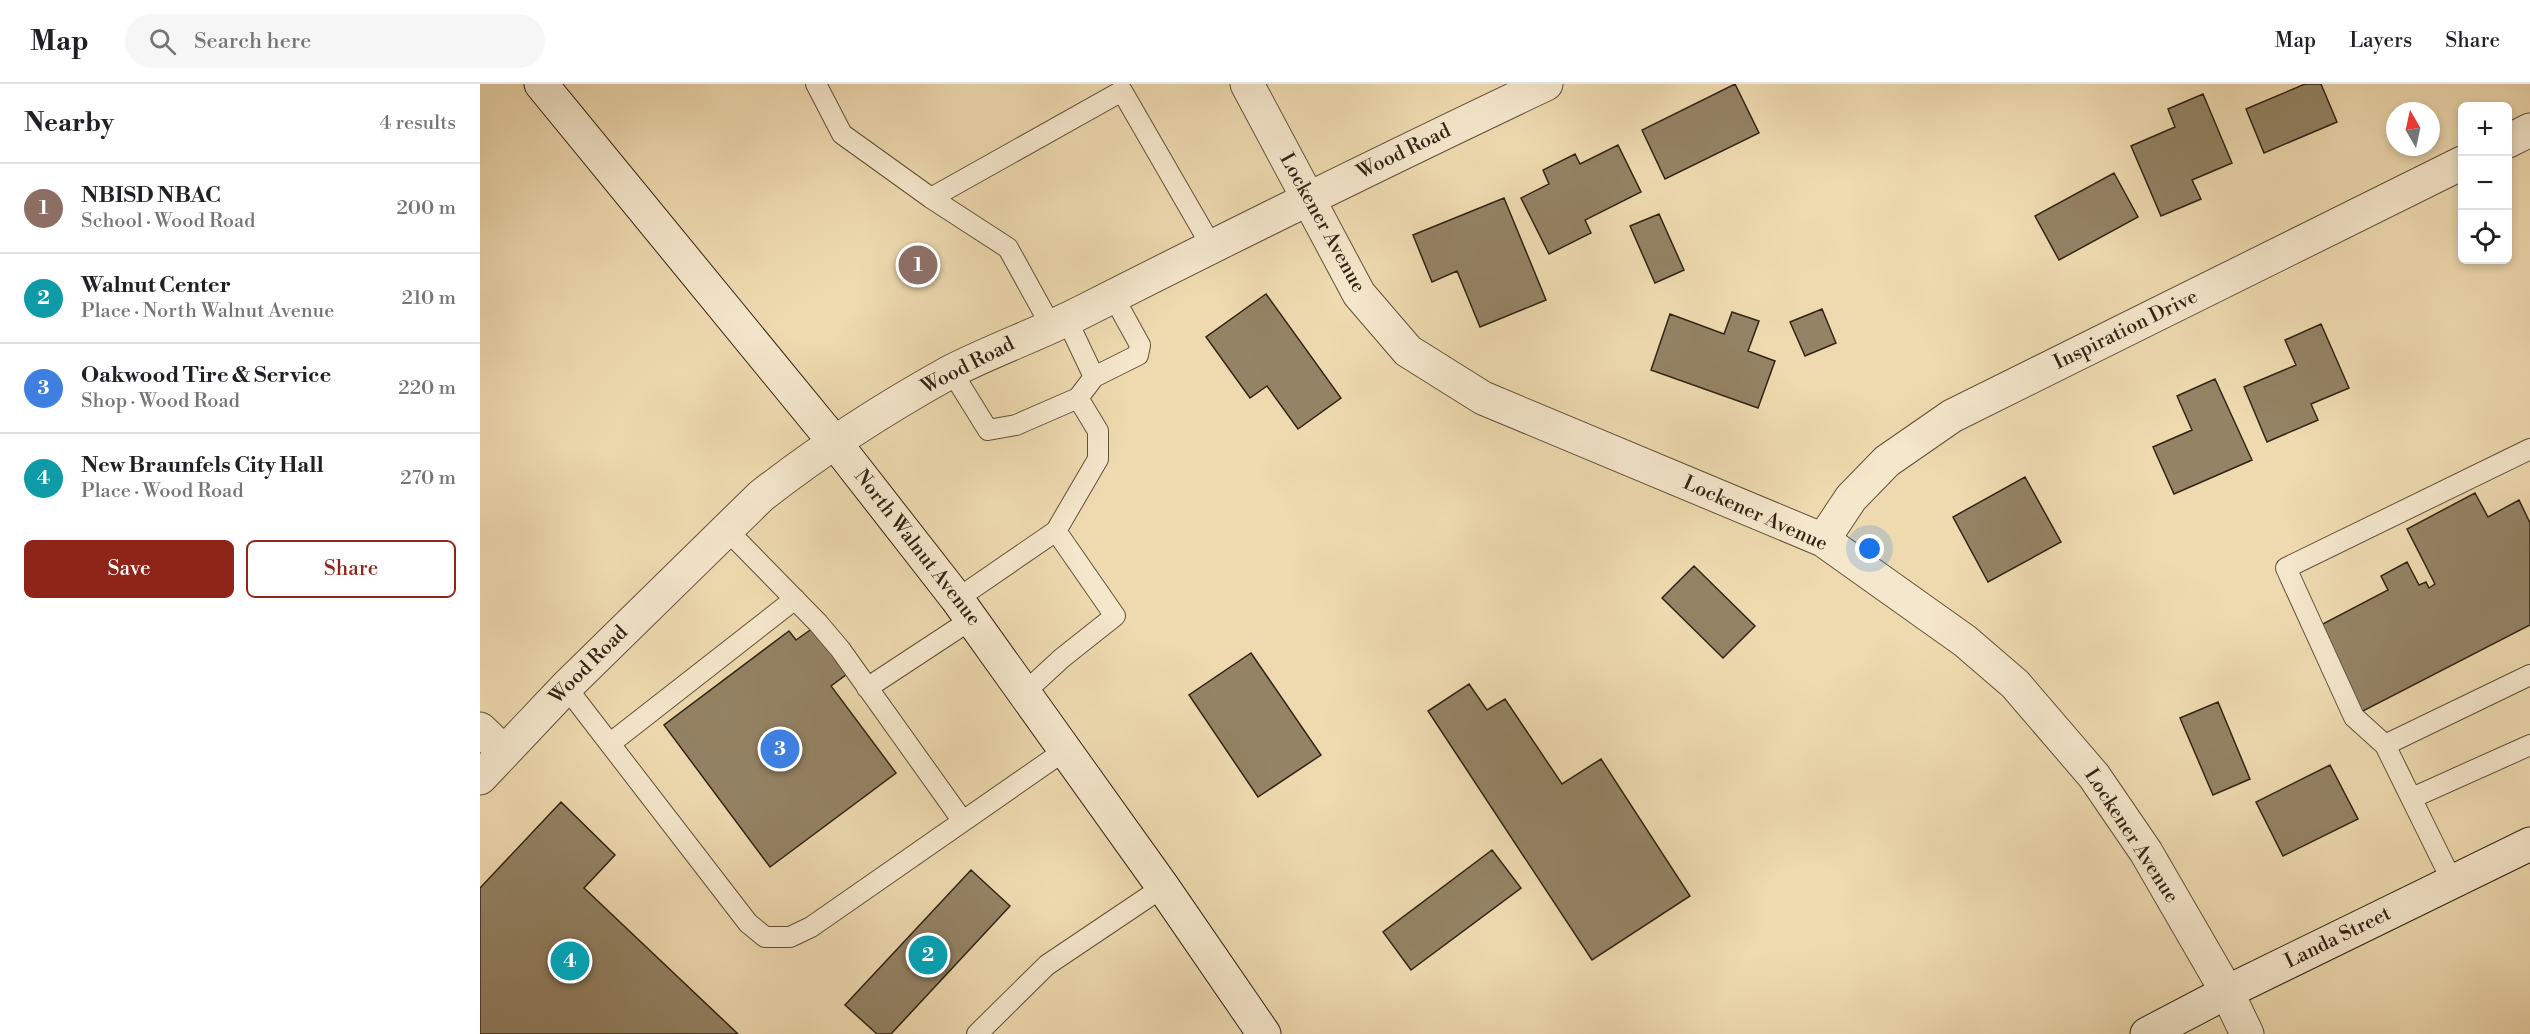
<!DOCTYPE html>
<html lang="en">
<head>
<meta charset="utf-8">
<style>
	:root { --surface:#fff; --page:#f6f6f6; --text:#202124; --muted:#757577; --line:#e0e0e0; --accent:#8f2418 }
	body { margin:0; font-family:"Libre Bodoni",serif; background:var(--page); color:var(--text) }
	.controls { position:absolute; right:18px; top:18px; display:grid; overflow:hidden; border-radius:9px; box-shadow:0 3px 9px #0003 }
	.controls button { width:54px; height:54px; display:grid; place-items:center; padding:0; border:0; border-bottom:2px solid var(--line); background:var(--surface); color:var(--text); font:30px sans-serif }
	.compass { position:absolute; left:1906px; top:18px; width:54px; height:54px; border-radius:50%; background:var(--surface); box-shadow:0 3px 9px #0003; rotate:351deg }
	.you { position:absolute; left:1390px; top:465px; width:21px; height:21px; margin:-15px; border:4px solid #fff; border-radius:50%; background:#1a73e8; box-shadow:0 0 0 9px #1a73e833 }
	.badge { display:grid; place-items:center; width:39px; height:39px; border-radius:50%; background:var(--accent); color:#fff; font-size:20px; font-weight:700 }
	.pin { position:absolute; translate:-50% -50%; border:3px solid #fff; box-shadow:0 2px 6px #0006 }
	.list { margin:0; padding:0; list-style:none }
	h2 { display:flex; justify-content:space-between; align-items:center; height:78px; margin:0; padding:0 24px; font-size:26px }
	h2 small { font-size:20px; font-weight:400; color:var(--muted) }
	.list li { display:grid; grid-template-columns:39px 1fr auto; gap:18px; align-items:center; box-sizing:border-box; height:90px; padding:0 24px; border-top:2px solid var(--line) }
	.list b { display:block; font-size:22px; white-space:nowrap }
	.list p { margin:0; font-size:20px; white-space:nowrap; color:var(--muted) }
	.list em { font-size:20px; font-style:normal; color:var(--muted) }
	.actions { display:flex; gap:12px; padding:18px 24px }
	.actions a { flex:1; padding:14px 0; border:2px solid var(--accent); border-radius:9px; text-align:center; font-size:21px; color:var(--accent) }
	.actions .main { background:var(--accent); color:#fff }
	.icon { flex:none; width:33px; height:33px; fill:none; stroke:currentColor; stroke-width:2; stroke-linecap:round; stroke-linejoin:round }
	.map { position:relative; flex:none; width:2050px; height:950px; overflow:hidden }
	header { display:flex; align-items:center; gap:36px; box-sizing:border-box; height:84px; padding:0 30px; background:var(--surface); border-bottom:2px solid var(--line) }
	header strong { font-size:28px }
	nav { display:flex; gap:33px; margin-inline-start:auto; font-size:21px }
	.search { width:420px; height:54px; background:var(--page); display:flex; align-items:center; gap:15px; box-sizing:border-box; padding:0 21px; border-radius:33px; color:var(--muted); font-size:22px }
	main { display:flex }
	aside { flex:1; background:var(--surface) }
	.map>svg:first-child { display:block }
	.building { fill:#948365; stroke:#312414; stroke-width:1.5 }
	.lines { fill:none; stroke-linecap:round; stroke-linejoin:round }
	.service-casing { stroke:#60523b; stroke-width:22 }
	.minor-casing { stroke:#60523b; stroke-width:35 }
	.secondary-casing { stroke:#312414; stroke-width:35 }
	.service { stroke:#f5e7cc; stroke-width:20 }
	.minor { stroke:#f5e7cc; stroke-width:33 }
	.secondary { stroke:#f5e7cc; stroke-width:33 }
	.labels { text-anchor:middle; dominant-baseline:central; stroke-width:4.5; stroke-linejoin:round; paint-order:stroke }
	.street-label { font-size:20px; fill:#312414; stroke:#f5e7cc }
</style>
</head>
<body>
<header>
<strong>Map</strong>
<div class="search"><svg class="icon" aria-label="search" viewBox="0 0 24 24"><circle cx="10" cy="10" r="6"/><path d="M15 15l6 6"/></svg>Search here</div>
<nav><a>Map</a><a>Layers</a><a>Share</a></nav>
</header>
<main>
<aside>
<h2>Nearby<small>4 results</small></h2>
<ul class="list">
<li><span class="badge" style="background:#8d6e63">1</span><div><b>NBISD NBAC</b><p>School · Wood Road</p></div><em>200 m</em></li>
<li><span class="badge" style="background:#0f9aa8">2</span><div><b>Walnut Center</b><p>Place · North Walnut Avenue</p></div><em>210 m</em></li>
<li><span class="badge" style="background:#3f7fe0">3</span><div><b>Oakwood Tire &amp; Service</b><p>Shop · Wood Road</p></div><em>220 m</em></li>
<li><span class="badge" style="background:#0f9aa8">4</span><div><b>New Braunfels City Hall</b><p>Place · Wood Road</p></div><em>270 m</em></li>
</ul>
<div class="actions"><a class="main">Save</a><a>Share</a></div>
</aside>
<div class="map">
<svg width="2050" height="950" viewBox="0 0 2050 950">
	<rect width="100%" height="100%" fill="#efdab0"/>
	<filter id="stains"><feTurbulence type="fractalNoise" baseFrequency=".00333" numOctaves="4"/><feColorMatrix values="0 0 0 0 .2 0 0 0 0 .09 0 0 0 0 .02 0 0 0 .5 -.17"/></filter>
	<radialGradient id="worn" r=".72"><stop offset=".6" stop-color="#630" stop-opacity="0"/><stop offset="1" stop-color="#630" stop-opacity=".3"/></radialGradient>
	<path class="building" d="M1255,0L1279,49L1185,95L1162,46Z
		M1825,0H1841L1857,38L1784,69L1766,25Z
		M1723,10L1752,79L1712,96L1721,115L1681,132L1651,62L1695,43L1688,25Z
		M1138,61L1161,108L1105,136L1111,149L1069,170L1041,114L1069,100L1063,86L1095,70L1100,80Z
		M1634,89L1658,133L1579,176L1555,132Z
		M1024,114L1066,216L1000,243L977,187L952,198L933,151Z
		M1179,130L1204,186L1175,199L1150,142Z
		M786,210L861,314L818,345L787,302L770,314L726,253Z
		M1342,225L1356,259L1325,272L1310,238Z
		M1252,228L1279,237L1268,267L1295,277L1278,324L1171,286L1190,230L1244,250Z
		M1841,240L1869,304L1831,320L1838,336L1787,358L1764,303L1816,281L1805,256Z
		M1735,295L1772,376L1694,410L1673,363L1712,346L1697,312Z
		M1545,393L1581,458L1508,498L1473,433Z
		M1995,409L2008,433L2039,416L2050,439V541L1881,628L1837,543L1908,506L1901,492L1927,478L1939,501L1946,498L1949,504L1955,500L1927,445Z
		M1214,482L1275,542L1243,574L1182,514Z
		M333,544L367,590L351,602L416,689L290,783L184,641L309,547L316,556Z
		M771,569L841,671L778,713L709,611Z
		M989,600L1007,626L1025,615L1082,700L1121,675L1210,812L1112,876L948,627Z
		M1738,618L1770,695L1733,711L1700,634Z
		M1850,681L1878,735L1803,772L1776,718Z
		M81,718L135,771L104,804L258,950H0V804Z
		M1012,766L1041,804L931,886L903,848Z
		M491,786L530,822L411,950H397L365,921Z"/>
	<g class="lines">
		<defs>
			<path id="service" d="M336,0L362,50L451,114
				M571,242L528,164L451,114L642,7L732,163
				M472,288L508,346L536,341L598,314L614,293L587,236
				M614,293L658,271L660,261L633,212
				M247,446L338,539L360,565L482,736
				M477,515L576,447L618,375V347L598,314
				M86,603L268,839L285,853H310L331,843L584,667
				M387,604L492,535
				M544,609L582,574L635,532L576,447
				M132,658L315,515
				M1905,661L2050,591
				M1932,714L2050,661
				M1973,799L1905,661L1874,633L1806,484L2050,365
				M497,950L567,881L683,803"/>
			<path id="minor" d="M767,0L879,210L928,267L1003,314L1343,456L1485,557L1535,600L1614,692L1666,768L1747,908L1767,950
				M2028,57L2050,46
				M1343,456L1371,414L1407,377L1472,332L1982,79
				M0,645L24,668
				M0,694L86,603L281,412C340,366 405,324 470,288C513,266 559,250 602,228C756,150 910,74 1066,0"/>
			<path id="secondary" d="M61,0L356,360L477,515L683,803L784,950
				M1667,950L1747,908L2050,760"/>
		</defs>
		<use href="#service" class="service-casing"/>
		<use href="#minor" class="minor-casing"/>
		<use href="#secondary" class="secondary-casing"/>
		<use href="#service" class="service"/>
		<use href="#minor" class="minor"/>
		<use href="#secondary" class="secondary"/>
	</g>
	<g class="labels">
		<g class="street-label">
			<text transform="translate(924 68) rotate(-26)">Wood Road</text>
			<text transform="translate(842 139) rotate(61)">Lockener Avenue</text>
			<text transform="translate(1646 246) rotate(-26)">Inspiration Drive</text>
			<text transform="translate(488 282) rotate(-27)">Wood Road</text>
			<text transform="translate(1275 430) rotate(24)">Lockener Avenue</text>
			<text transform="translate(437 464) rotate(52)">North Walnut Avenue</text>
			<text transform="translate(109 581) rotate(-45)">Wood Road</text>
			<text transform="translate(1651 752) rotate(57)">Lockener Avenue</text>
			<text transform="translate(1858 854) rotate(-26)">Landa Street</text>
		</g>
	</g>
	<rect width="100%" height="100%" filter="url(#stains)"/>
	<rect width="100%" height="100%" fill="url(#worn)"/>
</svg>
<div class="controls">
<button>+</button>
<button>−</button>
<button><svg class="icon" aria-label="locate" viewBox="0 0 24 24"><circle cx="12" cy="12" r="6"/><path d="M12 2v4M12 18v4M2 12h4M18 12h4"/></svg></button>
</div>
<svg class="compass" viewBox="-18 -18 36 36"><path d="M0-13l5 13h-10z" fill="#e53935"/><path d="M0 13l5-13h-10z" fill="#757577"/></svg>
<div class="you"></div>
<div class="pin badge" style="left:438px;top:181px;background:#8d6e63">1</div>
<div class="pin badge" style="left:448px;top:871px;background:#0f9aa8">2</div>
<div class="pin badge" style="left:300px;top:665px;background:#3f7fe0">3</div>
<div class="pin badge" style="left:90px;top:877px;background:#0f9aa8">4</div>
</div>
</main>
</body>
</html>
